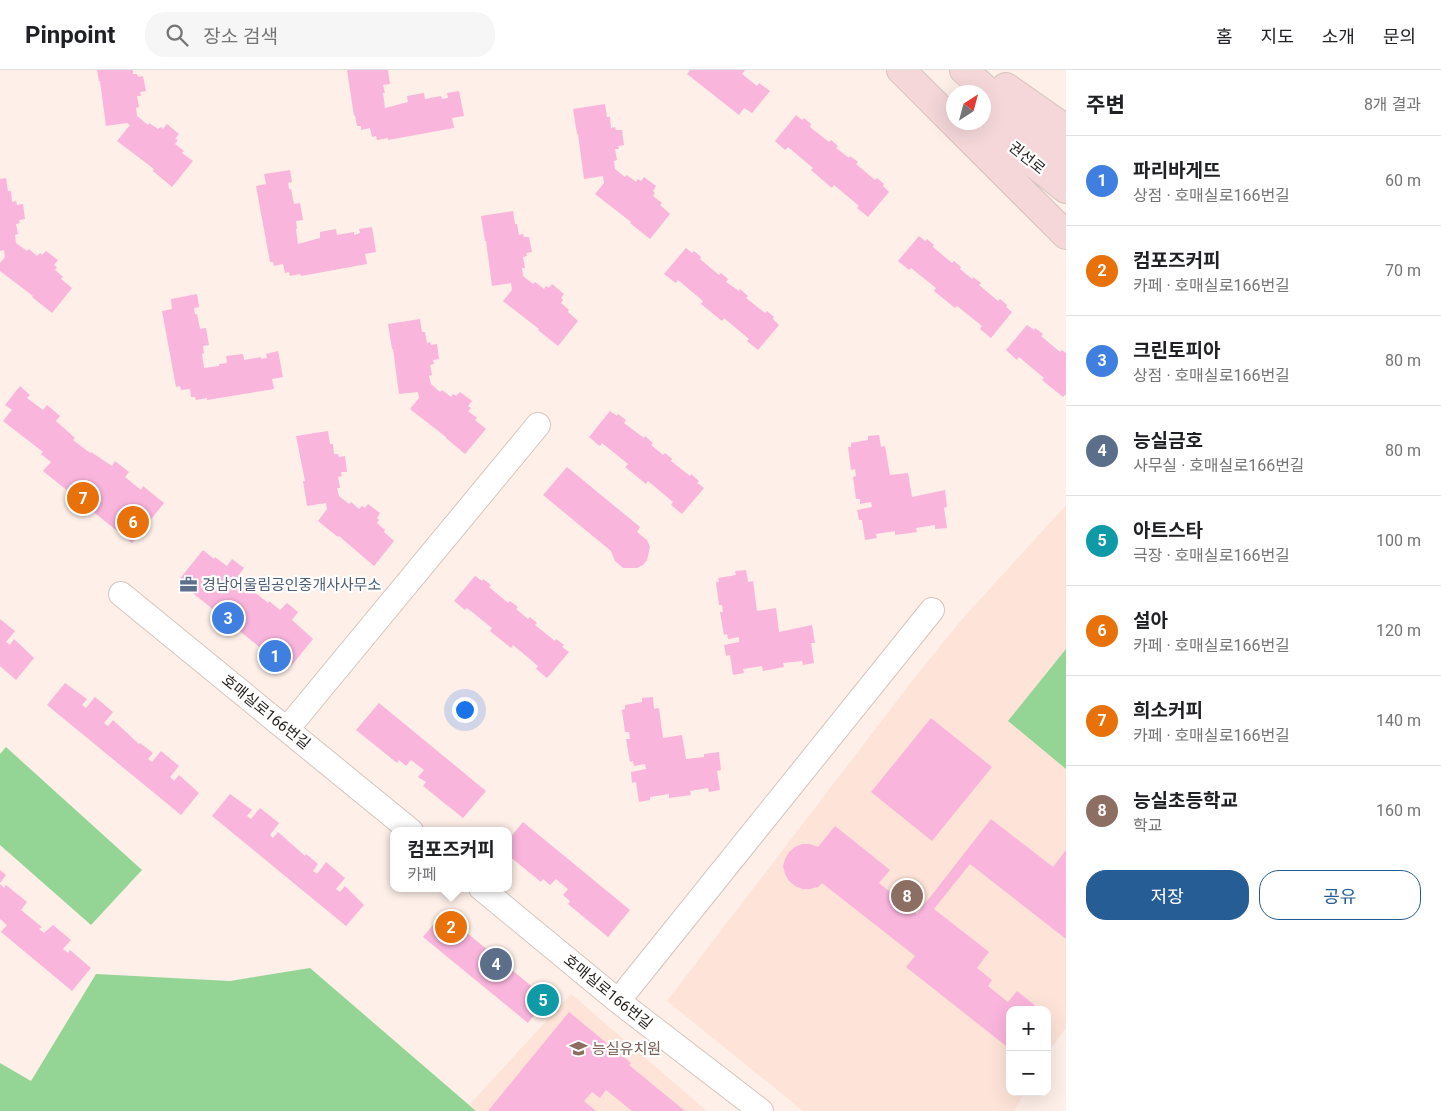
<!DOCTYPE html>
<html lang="ko">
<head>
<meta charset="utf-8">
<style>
	:root { --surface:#fff; --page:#f6f6f6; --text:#202124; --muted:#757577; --line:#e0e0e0; --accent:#265d95 }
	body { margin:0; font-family:Roboto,"Noto Sans KR",sans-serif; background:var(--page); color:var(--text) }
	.controls { position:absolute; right:15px; bottom:15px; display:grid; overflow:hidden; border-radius:10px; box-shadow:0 5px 20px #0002 }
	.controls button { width:45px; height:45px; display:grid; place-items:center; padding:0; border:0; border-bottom:1px solid var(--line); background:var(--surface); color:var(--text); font:25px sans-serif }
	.compass { position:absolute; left:946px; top:15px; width:45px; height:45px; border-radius:50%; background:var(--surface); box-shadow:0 5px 20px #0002; rotate:36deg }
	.you { position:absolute; left:464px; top:639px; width:18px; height:18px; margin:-12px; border:4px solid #fff; border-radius:50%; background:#1a73e8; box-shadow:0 0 0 8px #1a73e833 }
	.badge { display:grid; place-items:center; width:32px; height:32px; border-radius:50%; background:var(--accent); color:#fff; font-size:16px; font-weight:700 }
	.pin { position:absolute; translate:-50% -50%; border:2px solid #fff; box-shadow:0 1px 5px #0006 }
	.popup { position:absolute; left:390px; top:757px; width:122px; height:65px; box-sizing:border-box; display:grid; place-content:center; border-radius:10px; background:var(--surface); filter:drop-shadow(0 1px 4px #0005); font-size:16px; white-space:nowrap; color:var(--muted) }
	.popup b { font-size:19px; color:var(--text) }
	.popup::after { content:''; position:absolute; left:50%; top:100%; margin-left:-10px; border:10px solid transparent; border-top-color:var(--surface) }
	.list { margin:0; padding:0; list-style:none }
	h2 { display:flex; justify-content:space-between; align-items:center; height:65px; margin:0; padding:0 20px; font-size:21px }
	h2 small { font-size:16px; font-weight:400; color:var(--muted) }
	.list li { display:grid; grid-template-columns:32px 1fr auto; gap:15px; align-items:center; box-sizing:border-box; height:90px; padding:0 20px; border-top:1px solid var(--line) }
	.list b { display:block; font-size:19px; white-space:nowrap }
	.list p { margin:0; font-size:16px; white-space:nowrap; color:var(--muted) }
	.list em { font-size:16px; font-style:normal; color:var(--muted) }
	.actions { display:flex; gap:10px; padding:15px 20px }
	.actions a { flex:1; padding:11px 0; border:1px solid var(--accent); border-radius:20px; text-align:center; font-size:18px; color:var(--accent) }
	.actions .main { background:var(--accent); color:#fff }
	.icon { flex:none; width:28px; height:28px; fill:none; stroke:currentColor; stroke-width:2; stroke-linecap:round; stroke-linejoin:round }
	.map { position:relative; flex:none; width:1066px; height:1041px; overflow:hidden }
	header { display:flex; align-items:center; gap:30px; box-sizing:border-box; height:70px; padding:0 25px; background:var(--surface); border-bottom:1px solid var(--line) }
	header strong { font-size:24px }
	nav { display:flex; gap:28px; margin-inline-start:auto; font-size:18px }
	.search { width:350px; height:45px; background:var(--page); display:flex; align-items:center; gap:12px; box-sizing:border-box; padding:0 18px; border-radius:20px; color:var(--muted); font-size:19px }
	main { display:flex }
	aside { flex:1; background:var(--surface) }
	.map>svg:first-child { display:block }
	.built { fill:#fee4d8 }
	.green { fill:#94d596 }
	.building { fill:#fab5dd }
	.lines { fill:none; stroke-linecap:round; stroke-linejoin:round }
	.street-casing { stroke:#d6c4bc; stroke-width:26 }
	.secondary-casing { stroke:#d6c4bc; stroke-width:30 }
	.street { stroke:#fff; stroke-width:24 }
	.secondary { stroke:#f5d7da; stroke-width:28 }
	.labels { text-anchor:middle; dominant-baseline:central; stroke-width:4.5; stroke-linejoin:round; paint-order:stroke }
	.street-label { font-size:15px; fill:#211b18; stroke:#fff }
	.service-label { font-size:15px; fill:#4e5e75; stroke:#fff; text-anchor:start }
	.education-label { font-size:15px; fill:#785e54; stroke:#fff; text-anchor:start }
</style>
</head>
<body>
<header>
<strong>Pinpoint</strong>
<div class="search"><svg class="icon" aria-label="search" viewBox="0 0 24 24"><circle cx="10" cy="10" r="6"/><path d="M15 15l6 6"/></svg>장소 검색</div>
<nav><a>홈</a><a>지도</a><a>소개</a><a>문의</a></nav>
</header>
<main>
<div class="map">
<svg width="1066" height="1041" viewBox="0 0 1066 1041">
	<rect width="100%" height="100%" fill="#feefe8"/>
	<path class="built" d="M1066,435V958L1047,984V940H1010V1022H1025L1014,1041H803L667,931L919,602L964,547Z
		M571,924L707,1041H476L470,1034Z"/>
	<path class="green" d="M1066,579V699L1008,651Z
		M6,677L142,800L91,855L0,775V684Z
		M310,898L476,1041H0V993L31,1011L96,904L230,911Z"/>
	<path class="building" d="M97,0H133V4H137L138,7L143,6L146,21L140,22L141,26H137L139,37L136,38L137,46L148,55L149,53L158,59L161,57L163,59L167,54L179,64L175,69L178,70L175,74L184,81L182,83L193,91L172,117L153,101L154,99L117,71L130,55L127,53L106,56L100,11H99Z
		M347,0H388L390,14L383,15L385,23H383L385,38L408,32L407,26L424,23L425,29L441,26L442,29L448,28L447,23L459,21L464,46L452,48L454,58L388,70V68L377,70L376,66L372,67L370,58L361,60V56H357L355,45L354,46Z
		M690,0H745L742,4L757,16L759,13L770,21L752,43L744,38L739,45L687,4Z
		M605,34L607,47H610L611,58L615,57L616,60H622L624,75L618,76L619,79H615L617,90L614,91L615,99L625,107L627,105L636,112L638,109L641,111L644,107L656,116L653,121L655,123L653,126L662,133L660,135L670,144L650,169L630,153L631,152L595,124L604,113L603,106L584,109L578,64H577L573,39Z
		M796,45L802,50L804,48L811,54L810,57L829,72L831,70L838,76L836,78L849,88L850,86L858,92L856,94L875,110L877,108L884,114L883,116L889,122L868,147L857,138L859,136L834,115L832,118L811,100L813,98L788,77L785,80L775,71Z
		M290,100L292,112L288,113L289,119H291L294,134L300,133L303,150L296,151L297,159H296L298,174L320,168V162L336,159L337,165L354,162V165L360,163L359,159L372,157L376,182L365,184L367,194L301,206L300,204L290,206L289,202L285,203L283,194L274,196L273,192H270L256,116L266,114L264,104Z
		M6,108L8,121H11L12,132L16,131L17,135L23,134L25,149L19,150L20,153L16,154L18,164L15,165L16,173L27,181L29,179L37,186L40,183L42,185L46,181L58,190L54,195L57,197L55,200L63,207L61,209L72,218L52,243L32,227L33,226L0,201V193L5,187L4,180L0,181V109Z
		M513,141L515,154H517L519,165L523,164L524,167H529L532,182L526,183L527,186L523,187L525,198H522L523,206L533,214L535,212L544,219L546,216L549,218L552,214L564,224L561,228L563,230L561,233L569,240L568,242L578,251L558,276L538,260L539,259L503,231L512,220L511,213L492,216L486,171H485L481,146Z
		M919,166L925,171L927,169L934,175L933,177L952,193L954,191L961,197L960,199L972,209L973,207L981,213L979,215L998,231L1000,229L1007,235L1006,237L1012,242L991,268L980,259L982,256L957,236L955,238L934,221L936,218L911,198L909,200L898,191Z
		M686,178L692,183L694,181L701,187L700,189L719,205L721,203L728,209L726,212L739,221L740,219L748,226L746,228L765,243L767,241L774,247L773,249L779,255L758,280L747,271L749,269L724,248L722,251L701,234L703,231L678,210L676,213L664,204Z
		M197,224L199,237L194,238L195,244H197L200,259L206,258L209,275L203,276L204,283L202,284L204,298L219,296V294L227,293L226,286L243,284L244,290L261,287V289L267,288L266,284L278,281L283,307L272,309L274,319L207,330V328L196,330L195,327H191L190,319L181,320L180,316L176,317L162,241L172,239L171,229Z
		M420,249L422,262H425L427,273L430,272L431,275L437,274L439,289L433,290L434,294L430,295L432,305L429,306L431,314L440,322L442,320L451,327L453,324L456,326L460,322L472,331L468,336L471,338L468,341L477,348L475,350L486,359L465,384L446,368V367L410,339L419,328L418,322L399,324L393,279H392L388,254Z
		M1027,255L1034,260L1035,258L1043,264L1041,266L1060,282L1062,280L1066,283V324L1063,327L1042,310L1044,308L1019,287L1017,290L1006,280Z
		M20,316L30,325L27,328L43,340L47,335L60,346L56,351L75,368L73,370L90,383L91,382L112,396L115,391L129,402L125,407L141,420L143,416L164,433L132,473L43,401L51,392L41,384L43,382L3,351L12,340L5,335Z
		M610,341L617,346L618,344L626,350L624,353L644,368L645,366L653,373L651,375L663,385L665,383L672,389L671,391L690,406L691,404L699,411L697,413L704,418L682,444L671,435L673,432L648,411L646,414L625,397L628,394L602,373L600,376L589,367Z
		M328,361L330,374H333L334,384H338L339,387L345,386L347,402H341L342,406L338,407L340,418H337L339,426L349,434L351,432L359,439L362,436L365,438L368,434L380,443L377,448L379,450L377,453L385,460L384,462L394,471L374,496L339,466L338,467L318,451L327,439L326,433L307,436L303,411H305L296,366Z
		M879,365L881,377L885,376L890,405L908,403L912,427L945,420L947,437L944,438L947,458L935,459V455L916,458L917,462L895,465V461L876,464L877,468L865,470L862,450H859L857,440L872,437L871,432L860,434V429H856L853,407L856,406L855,399L851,400L848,377H851V373L868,370V366Z
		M567,397L640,457L637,462L647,470L650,477L647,490L643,495L637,498H623L615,491L611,481L543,425Z
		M203,480L214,489L215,487L227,496L232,489L244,498L238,506L250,515L248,517L268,533L269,531L280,540L287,533L298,542L292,550L313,569L292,595L283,587L279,593L178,511Z
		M746,500L748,512L753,511L757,541L776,538L779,562L812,555L815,573H811L814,593L803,595L802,591L783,593L784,597L763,601L762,596L743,599L744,603L733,605L730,585L726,586L724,575L739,572V567L728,569L727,564L724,565L720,542H723L722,535H719L716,512H719L718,508L736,505L735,501Z
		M475,506L482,511L483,509L491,515L489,517L508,533L510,531L518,537L516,539L528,549L530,547L537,553L535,555L555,571L556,569L564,575L562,577L569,582L547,608L536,599L538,596L513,575L511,578L490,561L492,558L467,538L465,540L454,531Z
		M0,549L15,561L6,572L10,575L14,569L34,588L16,610L0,596Z
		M65,613L87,629L82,635L86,638L95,627L113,642L104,653L108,656L113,650L139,674L140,673L153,683L148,689L152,692L161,681L179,696L170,707L174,711L179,705L199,723L181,745L47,635Z
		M653,627L654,639L659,638L663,668L682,665L686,689L704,687V684L719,682L721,700L717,701L720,720L709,722L708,718L690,721L691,725L669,728V724L650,727V730L639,732L636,712L632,713L631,702L646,699L645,694L634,696L633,691L630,692L626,669H630L629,662H625L622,640L625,639V635L642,632V628Z
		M379,633L486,721L463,748L423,716L426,712L418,707L424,700L411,690L406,696L399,690L397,693L356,660Z
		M931,648L992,697L932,771L871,722Z
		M230,724L252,740L247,746L251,749L260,738L279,753L270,765L273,768L278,762L305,786L306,784L318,794L313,801L317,804L326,792L345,808L336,819L340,822L345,816L364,835L346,856L212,746Z
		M991,749L1053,797L1066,780V869L970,794L934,839L989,882L977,898L992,910L988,916L1008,932L1017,921L1037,937L1035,940H1010V972L1006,976L906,897L915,886L822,813L818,817L810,819H802L795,816L789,811L785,804L783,796L785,789L789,782L795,777L802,774H810L818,777L835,756L890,800L879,813L917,844Z
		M523,752L630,840L608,867L568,834L570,831L563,825L568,819L556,809L550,815L543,809L541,812L508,785V770Z
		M0,800L6,805L0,813Z
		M0,814L4,818L6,815L27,832L21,840L42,857L39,859L44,863L53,855L71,870L63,879L68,883L70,880L91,898L72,921L1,862L7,855L0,849Z
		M443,843L547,929L528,953L423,867Z
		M569,942L631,993L629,995L685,1041H632L606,1020L600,1028L592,1022L584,1031L596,1041H488Z"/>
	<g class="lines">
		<defs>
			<path id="street" d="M121,524L411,761
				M287,659L538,355
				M481,818L618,931L761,1041
				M618,931L932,540"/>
			<path id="secondary" d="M901,0L1066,165
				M964,0L1006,38L1066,87
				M1006,17L1066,59
				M982,52L1066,119"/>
		</defs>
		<use href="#street" class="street-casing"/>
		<use href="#secondary" class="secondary-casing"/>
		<use href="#street" class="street"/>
		<use href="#secondary" class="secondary"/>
	</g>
	<defs>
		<symbol id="office-bare" viewBox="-9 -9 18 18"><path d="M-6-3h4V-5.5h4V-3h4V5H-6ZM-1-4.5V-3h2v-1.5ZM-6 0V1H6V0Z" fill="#5c6f8a" stroke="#fff" stroke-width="2.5" paint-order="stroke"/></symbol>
		<symbol id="school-bare" viewBox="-9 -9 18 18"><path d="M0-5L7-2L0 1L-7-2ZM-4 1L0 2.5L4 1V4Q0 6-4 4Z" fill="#8d6e63" stroke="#fff" stroke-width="2.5" paint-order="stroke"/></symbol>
	</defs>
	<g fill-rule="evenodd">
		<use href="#office-bare" x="176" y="502" width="25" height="25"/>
		<use href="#school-bare" x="566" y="966" width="25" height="25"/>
	</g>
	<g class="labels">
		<g class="street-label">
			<text transform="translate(1027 88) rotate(39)">권선로</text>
			<text transform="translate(266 642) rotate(39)">호매실로166번길</text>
			<text transform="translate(608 922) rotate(39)">호매실로166번길</text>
		</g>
		<g class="service-label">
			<text x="202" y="515">경남어울림공인중개사사무소</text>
		</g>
		<g class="education-label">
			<text x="592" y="979">능실유치원</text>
		</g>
	</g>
</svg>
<div class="controls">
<button>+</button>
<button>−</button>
</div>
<svg class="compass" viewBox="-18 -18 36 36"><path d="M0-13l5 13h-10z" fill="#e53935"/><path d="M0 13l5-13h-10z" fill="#757577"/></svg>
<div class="you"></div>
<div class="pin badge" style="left:275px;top:586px;background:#3f7fe0">1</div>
<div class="pin badge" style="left:451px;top:857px;background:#e8710a">2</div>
<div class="popup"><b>컴포즈커피</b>카페</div>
<div class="pin badge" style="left:228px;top:548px;background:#3f7fe0">3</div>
<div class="pin badge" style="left:496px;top:894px;background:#5c6f8a">4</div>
<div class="pin badge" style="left:543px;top:930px;background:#0f9aa8">5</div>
<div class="pin badge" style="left:133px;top:452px;background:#e8710a">6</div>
<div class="pin badge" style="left:83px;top:428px;background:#e8710a">7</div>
<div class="pin badge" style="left:907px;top:826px;background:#8d6e63">8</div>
</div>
<aside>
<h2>주변<small>8개 결과</small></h2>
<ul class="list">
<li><span class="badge" style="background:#3f7fe0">1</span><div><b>파리바게뜨</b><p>상점 · 호매실로166번길</p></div><em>60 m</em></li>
<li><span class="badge" style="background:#e8710a">2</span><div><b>컴포즈커피</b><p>카페 · 호매실로166번길</p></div><em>70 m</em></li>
<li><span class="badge" style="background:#3f7fe0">3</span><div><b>크린토피아</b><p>상점 · 호매실로166번길</p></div><em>80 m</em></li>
<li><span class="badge" style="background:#5c6f8a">4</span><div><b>능실금호</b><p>사무실 · 호매실로166번길</p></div><em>80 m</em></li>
<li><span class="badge" style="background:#0f9aa8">5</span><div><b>아트스타</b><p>극장 · 호매실로166번길</p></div><em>100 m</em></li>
<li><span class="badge" style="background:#e8710a">6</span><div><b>설아</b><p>카페 · 호매실로166번길</p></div><em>120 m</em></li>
<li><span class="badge" style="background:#e8710a">7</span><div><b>희소커피</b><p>카페 · 호매실로166번길</p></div><em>140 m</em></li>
<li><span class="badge" style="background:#8d6e63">8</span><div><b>능실초등학교</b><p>학교</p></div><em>160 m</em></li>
</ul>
<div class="actions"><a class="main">저장</a><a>공유</a></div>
</aside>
</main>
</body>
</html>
